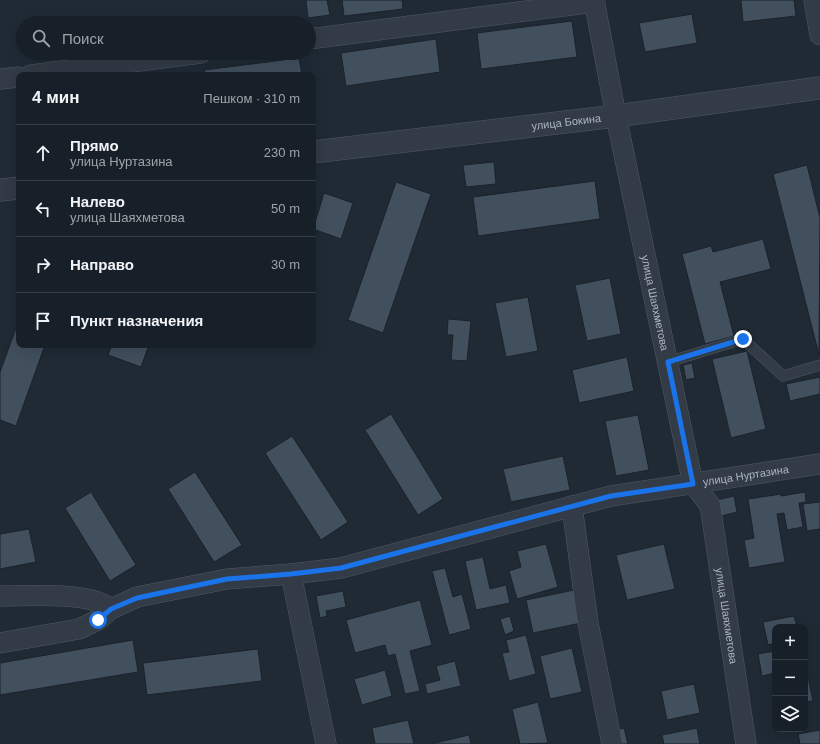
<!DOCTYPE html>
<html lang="ru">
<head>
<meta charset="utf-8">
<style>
	:root { --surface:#172028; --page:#202830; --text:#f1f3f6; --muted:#9ea3a8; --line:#363e45 }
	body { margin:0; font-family:Arial,sans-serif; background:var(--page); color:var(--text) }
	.controls { position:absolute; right:12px; bottom:12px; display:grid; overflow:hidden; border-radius:8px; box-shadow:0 4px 16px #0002 }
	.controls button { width:36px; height:36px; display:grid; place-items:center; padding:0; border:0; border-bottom:1px solid var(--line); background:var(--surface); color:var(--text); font:20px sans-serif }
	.stop { position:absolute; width:12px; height:12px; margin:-9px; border:3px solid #1a73e8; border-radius:50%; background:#fff }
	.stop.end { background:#1a73e8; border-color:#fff; box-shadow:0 1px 4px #0008 }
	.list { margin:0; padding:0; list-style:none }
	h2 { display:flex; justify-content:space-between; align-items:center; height:52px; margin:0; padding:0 16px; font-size:17px }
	h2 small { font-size:13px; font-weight:400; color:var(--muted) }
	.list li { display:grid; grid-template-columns:26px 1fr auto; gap:12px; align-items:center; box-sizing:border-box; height:56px; padding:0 16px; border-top:1px solid var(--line) }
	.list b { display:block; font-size:15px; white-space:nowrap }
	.list p { margin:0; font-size:13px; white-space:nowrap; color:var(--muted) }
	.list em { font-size:13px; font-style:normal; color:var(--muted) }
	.icon { flex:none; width:22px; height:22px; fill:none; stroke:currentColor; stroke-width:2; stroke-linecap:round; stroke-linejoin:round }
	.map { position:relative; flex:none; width:820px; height:744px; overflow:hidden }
	.search { position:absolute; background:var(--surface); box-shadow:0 4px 16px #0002; left:16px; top:16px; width:300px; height:44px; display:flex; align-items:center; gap:10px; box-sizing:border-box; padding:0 14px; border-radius:22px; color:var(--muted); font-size:15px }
	.panel { position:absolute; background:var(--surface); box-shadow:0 4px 16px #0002; left:16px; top:72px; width:300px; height:276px; border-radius:8px }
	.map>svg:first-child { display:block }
	.building { fill:#424f5d; stroke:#1a222c }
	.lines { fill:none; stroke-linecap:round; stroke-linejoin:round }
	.service-casing { stroke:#505964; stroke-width:11 }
	.minor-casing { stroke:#505964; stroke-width:21 }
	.tertiary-casing { stroke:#505964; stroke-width:23 }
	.service { stroke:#323b46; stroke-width:10 }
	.minor { stroke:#323b46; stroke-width:20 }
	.tertiary { stroke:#323b46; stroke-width:22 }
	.route { stroke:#1a73e8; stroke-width:5 }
	.labels { text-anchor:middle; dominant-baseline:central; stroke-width:3; stroke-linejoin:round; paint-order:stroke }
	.street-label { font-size:11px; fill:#acb6c3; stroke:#18202a }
</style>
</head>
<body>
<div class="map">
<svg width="820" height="744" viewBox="0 0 820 744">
	<rect width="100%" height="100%" fill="#1f2a35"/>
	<path class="building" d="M306,0H327L330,15L308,18Z
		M342,0H402L403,9L344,16Z
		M741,0H794L796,16L743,22Z
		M692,14L697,43L645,52L639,23Z
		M572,21L577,57L481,69L477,33Z
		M436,39L440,72L346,86L341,53Z
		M299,58L302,75H205L204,70Z
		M494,162L496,184L466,187L463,165Z
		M807,165L820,218L819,355L773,174Z
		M595,181L600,219L478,236L473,197Z
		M396,182L431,194L383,333L348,320Z
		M324,193L353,203L341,239L313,229Z
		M763,239L771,269L720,282L734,336L705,344L682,254L711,246L713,252Z
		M610,278L621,334L587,341L575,285Z
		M528,297L538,351L506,357L495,303Z
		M448,319L471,321L467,361L451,360L453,335H447Z
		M19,320V345H45L16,426L0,420V372Z
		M112,345H149L141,367L108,355Z
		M747,351L766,429L731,438L712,359Z
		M627,357L634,391L579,403L572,370Z
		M692,363L695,378L686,380L683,365Z
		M820,377V394L790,401L786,384Z
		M391,414L443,499L418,515L365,430Z
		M638,415L649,470L616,476L605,421Z
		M292,436L348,522L321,540L265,453Z
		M563,456L570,490L511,502L503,469Z
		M195,472L242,545L214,562L168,489Z
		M91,492L136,565L110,581L65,508Z
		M805,492L806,502L799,503L803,527L787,530L784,513L777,514L785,562L749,568L744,540L754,538L748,499L781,494V496Z
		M734,496L737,512L721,516L717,500Z
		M820,502V529L807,531L803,504Z
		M29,529L36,562L0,569V534Z
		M546,544L558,587L517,599L509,571L521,567L517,551Z
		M664,544L675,589L627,600L616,555Z
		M483,557L490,589L506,585L510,603L476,610L465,561Z
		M445,568L453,597L462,594L471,629L449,635L432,571Z
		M574,590L581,623L533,633L526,600Z
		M343,591L346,607L326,611L327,616L320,618L316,596Z
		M420,600L432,645L410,651L420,691L405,694L395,654L388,656L385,645L355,653L346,620Z
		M510,616L514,631L505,635L500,619Z
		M794,616L797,627H775V643L768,645L763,622Z
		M526,635L536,674L509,681L502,653L509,652L506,640Z
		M133,640L138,672L0,695V663Z
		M572,648L582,692L550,699L540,656Z
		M258,649L262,681L147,695L143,663Z
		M775,651V673L762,676L758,654Z
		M455,661L461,686L427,694L425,684L440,680L436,666Z
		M385,670L392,696L362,705L354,679Z
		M805,672H807L813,701L805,702Z
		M694,684L700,713L667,720L661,691Z
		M538,702L548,743L520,744L512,709Z
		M408,720L414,744H375L372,728Z
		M624,728L628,744H616L613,731Z
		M697,728L700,744H664L662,735Z
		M820,730V744H800L798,734Z
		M469,735L471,744H431Z"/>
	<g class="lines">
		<defs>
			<path id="service" d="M668,362L743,339L783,376L820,365"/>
			<g id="minor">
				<path id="s1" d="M594,0L616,116L693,484L710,505L746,744"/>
				<path d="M814,0L820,35"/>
				<path d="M309,39L595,2"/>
				<path d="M31,75L201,53"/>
				<path d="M0,79L19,77"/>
				<path d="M572,506L588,623L612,744"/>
				<path d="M291,574L326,744"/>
				<path d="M0,596C26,596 91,591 111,609"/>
				<path id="s2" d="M0,643L79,629L98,620L111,609L137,597L227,579L291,574L341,568L611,496L820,464"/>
			</g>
			<g id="tertiary">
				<path id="s3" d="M313,152L616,116L820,88"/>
				<path d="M0,190L19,188"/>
			</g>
		</defs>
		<use href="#service" class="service-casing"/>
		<use href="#minor" class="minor-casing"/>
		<use href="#tertiary" class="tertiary-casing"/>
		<use href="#service" class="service"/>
		<use href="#minor" class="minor"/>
		<use href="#tertiary" class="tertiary"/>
	</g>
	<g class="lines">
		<path class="route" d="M98,620L111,609L137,598L227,579L291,574L341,568L611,496L693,484L668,362L743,339"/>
	</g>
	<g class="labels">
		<g class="street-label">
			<text stroke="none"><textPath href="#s3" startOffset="255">улица Бокина</textPath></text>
			<text stroke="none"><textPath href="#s1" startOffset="309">улица Шаяхметова</textPath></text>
			<text stroke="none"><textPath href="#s2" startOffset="769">улица Нуртазина</textPath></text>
			<text stroke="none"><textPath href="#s1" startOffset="633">улица Шаяхметова</textPath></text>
		</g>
	</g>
</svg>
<div class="controls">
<button>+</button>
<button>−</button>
<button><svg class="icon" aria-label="layers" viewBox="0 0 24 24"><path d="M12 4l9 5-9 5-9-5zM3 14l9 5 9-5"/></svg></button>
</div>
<div class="stop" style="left:98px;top:620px"></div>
<div class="stop end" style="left:743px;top:339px"></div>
<div class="search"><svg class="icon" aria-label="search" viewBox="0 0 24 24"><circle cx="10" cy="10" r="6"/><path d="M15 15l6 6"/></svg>Поиск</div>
<section class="panel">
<h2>4 мин<small>Пешком · 310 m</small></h2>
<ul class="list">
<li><svg class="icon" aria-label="ahead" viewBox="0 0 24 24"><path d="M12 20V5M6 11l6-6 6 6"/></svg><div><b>Прямо</b><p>улица Нуртазина</p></div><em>230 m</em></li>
<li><svg class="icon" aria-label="left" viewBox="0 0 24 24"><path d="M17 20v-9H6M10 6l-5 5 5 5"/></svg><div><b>Налево</b><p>улица Шаяхметова</p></div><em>50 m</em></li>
<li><svg class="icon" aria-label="right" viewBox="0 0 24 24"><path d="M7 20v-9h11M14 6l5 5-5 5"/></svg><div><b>Направо</b></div><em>30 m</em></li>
<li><svg class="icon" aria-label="arrive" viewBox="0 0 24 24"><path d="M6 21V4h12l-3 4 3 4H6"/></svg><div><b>Пункт назначения</b></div></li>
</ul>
</section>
</div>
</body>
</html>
